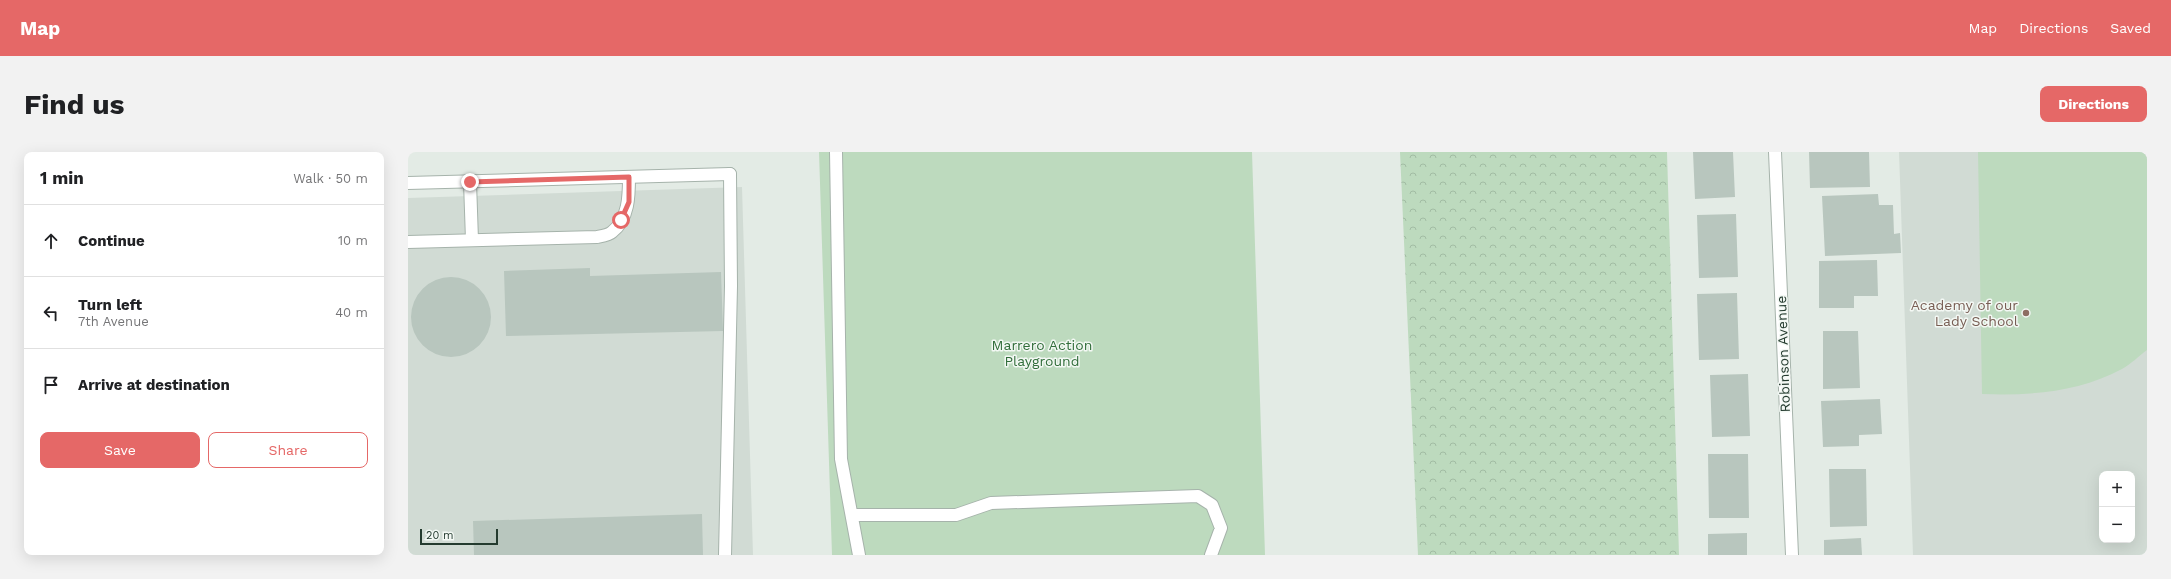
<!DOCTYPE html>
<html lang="en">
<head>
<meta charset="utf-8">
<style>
	:root { --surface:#fff; --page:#f2f2f2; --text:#202124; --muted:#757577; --line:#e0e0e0; --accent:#e56867 }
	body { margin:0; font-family:"Work Sans",sans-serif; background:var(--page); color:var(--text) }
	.controls { position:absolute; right:12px; bottom:12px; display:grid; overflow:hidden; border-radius:8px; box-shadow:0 4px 16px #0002 }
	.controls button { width:36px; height:36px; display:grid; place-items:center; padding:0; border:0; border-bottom:1px solid var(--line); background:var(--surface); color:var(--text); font:20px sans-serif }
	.scale { position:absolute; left:12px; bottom:10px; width:78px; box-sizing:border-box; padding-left:4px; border:2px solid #243b2f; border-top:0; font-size:11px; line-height:14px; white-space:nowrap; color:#243b2f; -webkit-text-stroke:3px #f3f8f4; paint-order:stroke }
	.stop { position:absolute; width:12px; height:12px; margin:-9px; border:3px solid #e56867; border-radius:50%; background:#fff }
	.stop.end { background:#e56867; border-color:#fff; box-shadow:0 1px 4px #0008 }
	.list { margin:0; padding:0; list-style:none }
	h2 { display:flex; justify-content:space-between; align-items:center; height:52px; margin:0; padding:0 16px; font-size:17px }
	h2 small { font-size:13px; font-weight:400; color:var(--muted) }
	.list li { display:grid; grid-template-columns:26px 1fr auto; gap:12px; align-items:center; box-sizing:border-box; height:72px; padding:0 16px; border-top:1px solid var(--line) }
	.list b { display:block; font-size:15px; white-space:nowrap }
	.list p { margin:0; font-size:13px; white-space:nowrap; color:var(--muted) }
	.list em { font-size:13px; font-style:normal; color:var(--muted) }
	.actions { display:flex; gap:8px; padding:12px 16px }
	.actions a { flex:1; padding:9px 0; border:1px solid var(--accent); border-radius:8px; text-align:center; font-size:14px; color:var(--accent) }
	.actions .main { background:var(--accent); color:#fff }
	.icon { flex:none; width:22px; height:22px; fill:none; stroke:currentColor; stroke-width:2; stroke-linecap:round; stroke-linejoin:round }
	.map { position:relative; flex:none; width:1739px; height:403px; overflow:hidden; border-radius:8px }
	header { display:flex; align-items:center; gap:24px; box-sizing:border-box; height:56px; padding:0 20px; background:var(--accent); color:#fff }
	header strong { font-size:19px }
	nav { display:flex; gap:22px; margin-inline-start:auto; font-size:14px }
	.intro { display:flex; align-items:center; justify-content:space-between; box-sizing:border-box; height:96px; padding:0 24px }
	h1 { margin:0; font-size:28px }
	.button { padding:10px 18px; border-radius:8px; background:var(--accent); color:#fff; font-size:14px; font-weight:700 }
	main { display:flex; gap:24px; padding:0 24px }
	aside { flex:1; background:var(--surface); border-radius:8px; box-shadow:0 4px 16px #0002 }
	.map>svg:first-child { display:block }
	.built { fill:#d1dbd4; fill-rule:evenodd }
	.green { fill:#bddabe }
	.forest { fill:url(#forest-crowns) }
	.building { fill:#b8c6be }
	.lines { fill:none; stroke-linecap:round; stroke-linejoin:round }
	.service-casing { stroke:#a6b3ab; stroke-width:14 }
	.minor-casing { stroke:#a6b3ab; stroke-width:14 }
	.service { stroke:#fff; stroke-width:12 }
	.minor { stroke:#fff; stroke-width:12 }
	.route { stroke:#e56867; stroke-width:5 }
	.education-dot { fill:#8d6e63; stroke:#f3f8f4; stroke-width:1.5 }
	.labels { text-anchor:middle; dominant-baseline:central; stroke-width:3; stroke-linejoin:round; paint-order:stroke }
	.education-label { font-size:14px; fill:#785e54; stroke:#f3f8f4; text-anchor:end }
	.park-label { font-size:14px; fill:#326e3b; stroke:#f3f8f4 }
	.street-label { font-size:14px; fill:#243b2f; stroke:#f3f8f4 }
</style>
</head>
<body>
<header>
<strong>Map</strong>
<nav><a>Map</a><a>Directions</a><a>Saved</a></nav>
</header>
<div class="intro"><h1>Find us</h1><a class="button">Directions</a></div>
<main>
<aside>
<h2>1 min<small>Walk · 50 m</small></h2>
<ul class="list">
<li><svg class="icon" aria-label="ahead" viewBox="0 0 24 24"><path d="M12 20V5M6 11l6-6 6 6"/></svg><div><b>Continue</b></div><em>10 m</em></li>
<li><svg class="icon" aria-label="left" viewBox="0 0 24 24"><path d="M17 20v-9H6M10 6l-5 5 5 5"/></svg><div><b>Turn left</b><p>7th Avenue</p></div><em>40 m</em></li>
<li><svg class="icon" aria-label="arrive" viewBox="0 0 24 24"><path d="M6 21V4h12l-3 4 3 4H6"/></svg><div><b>Arrive at destination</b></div></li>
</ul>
<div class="actions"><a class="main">Save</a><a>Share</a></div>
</aside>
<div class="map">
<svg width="1739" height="403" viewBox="0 0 1739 403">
	<defs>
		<pattern id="forest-crowns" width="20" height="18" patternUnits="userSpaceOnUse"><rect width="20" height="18" fill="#bddabe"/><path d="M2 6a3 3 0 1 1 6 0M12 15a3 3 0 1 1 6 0" fill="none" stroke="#a2bca4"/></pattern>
	</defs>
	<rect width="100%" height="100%" fill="#e3ebe5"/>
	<path class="built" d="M1491,0H1739V403H1505ZM1694,322H1724V388H1694Z
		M334,35L345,403H0V46Z"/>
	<path class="green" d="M411,0H844L857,403H424Z
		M1570,0H1739V198C1731,204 1723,212 1714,217C1671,240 1622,244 1574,242Z"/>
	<path class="forest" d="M992,0H1259L1271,403H1010Z"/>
	<path class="building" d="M1285,0H1325L1327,45L1287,47Z
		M1401,0H1461L1462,35L1402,36Z
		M1470,42L1471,53H1485L1486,82L1492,81L1493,101L1417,104L1414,44Z
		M1328,62L1330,125L1291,126L1289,63Z
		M1469,108L1470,144H1446V156H1411V109Z
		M182,116V124L313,120L315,179L98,184L96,119Z
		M3 165a40 40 0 1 1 80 0a40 40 0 1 1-80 0Z
		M1329,141L1331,207L1291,208L1289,142Z
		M1415,179H1450L1452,236L1415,237Z
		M1340,222L1342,284L1304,285L1302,223Z
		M1472,247L1474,282L1451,283V294L1415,295L1413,249Z
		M1300,302H1340L1341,366H1301Z
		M1421,317H1458L1459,374L1422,375Z
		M294,362L295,403H66L65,369Z
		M1339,381V403H1300V382Z
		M1453,386L1454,403H1416V388Z"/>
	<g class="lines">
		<defs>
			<path id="service" d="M428,0L433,307L451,403
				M62,30L64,88
				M0,90L189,85C194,84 201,83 204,80C221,67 221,43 221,25
				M444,363H548L583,351L790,344L804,353L813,376L803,403
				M317,403L323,134L322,22"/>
			<path id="minor" d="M1367,0L1384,403
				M0,31L322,22"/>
		</defs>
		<use href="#service" class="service-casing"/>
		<use href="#minor" class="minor-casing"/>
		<use href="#service" class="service"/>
		<use href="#minor" class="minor"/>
	</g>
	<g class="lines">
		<path class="route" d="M62,30L221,25V50L213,68"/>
	</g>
	<circle class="education-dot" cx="1618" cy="161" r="4"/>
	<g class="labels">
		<g class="education-label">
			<text x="1610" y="153">Academy of our<tspan x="1610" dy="16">Lady School</tspan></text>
		</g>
		<g class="park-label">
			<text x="634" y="193">Marrero Action<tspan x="634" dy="16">Playground</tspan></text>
		</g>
		<g class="street-label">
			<text transform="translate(1375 202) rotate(-92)">Robinson Avenue</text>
		</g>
	</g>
</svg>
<div class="controls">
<button>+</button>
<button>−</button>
</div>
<div class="scale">20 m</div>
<div class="stop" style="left:213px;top:68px"></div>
<div class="stop end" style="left:62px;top:30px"></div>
</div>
</main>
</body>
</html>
